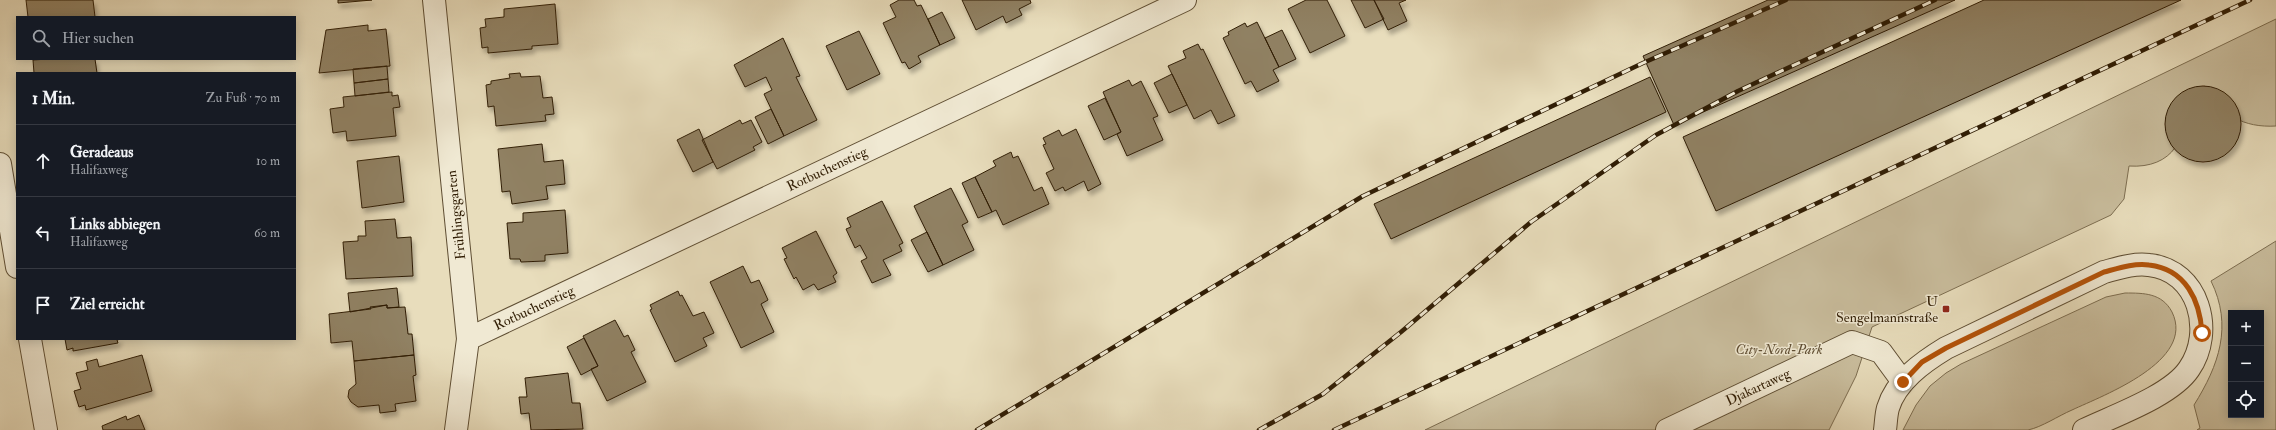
<!DOCTYPE html>
<html lang="de">
<head>
<meta charset="utf-8">
<style>
	:root { --surface:#171b24; --page:#20242c; --text:#f1f3f6; --muted:#9ea1a6; --line:#363941 }
	body { margin:0; font-family:"IM FELL Double Pica",serif; background:var(--page); color:var(--text) }
	.controls { position:absolute; right:12px; bottom:12px; display:grid; overflow:hidden; border-radius:0px; box-shadow:0 2px 10px #0003 }
	.controls button { width:36px; height:36px; display:grid; place-items:center; padding:0; border:0; border-bottom:1px solid var(--line); background:var(--surface); color:var(--text); font:20px sans-serif }
	.stop { position:absolute; width:12px; height:12px; margin:-9px; border:3px solid #b45309; border-radius:50%; background:#fff }
	.stop.end { background:#b45309; border-color:#fff; box-shadow:0 1px 4px #0008 }
	.list { margin:0; padding:0; list-style:none }
	h2 { display:flex; justify-content:space-between; align-items:center; height:52px; margin:0; padding:0 16px; font-size:17px }
	h2 small { font-size:13px; font-weight:400; color:var(--muted) }
	.list li { display:grid; grid-template-columns:26px 1fr auto; gap:12px; align-items:center; box-sizing:border-box; height:72px; padding:0 16px; border-top:1px solid var(--line) }
	.list b { display:block; font-size:15px; white-space:nowrap }
	.list p { margin:0; font-size:13px; white-space:nowrap; color:var(--muted) }
	.list em { font-size:13px; font-style:normal; color:var(--muted) }
	.icon { flex:none; width:22px; height:22px; fill:none; stroke:currentColor; stroke-width:2; stroke-linecap:round; stroke-linejoin:round }
	.map { position:relative; flex:none; width:2276px; height:430px; overflow:hidden }
	.search { position:absolute; background:var(--surface); box-shadow:0 2px 10px #0003; left:16px; top:16px; width:280px; height:44px; display:flex; align-items:center; gap:10px; box-sizing:border-box; padding:0 14px; border-radius:0px; color:var(--muted); font-size:15px }
	.panel { position:absolute; background:var(--surface); box-shadow:0 2px 10px #0003; left:16px; top:72px; width:280px; height:268px; border-radius:0px }
	.map>svg:first-child { display:block }
	.green { fill:#c9bd9d; stroke:#7d6e51; fill-rule:evenodd }
	.building { fill:#908164; stroke:#311e05; filter:url(#shadow) }
	.lines { fill:none; stroke-linecap:round; stroke-linejoin:round }
	.minor-casing { stroke:#5f4e33; stroke-width:24 }
	.minor { stroke:#f0e9d3; stroke-width:22 }
	.rail-casing { stroke:#311e05; stroke-width:4.5 }
	.rail { stroke:#f0e9d3; stroke-width:3; stroke-dasharray:9; stroke-linecap:butt }
	.route { stroke:#b45309; stroke-width:5 }
	.poi-dot { fill:#8f2418; stroke:#f0e9d3; stroke-width:1.5 }
	.labels { text-anchor:middle; dominant-baseline:central; stroke-width:3; stroke-linejoin:round; paint-order:stroke }
	.street-label { font-size:14px; fill:#311e05; stroke:#f0e9d3 }
	.poi-label { font-size:14px; fill:#311e05; stroke:#f0e9d3; text-anchor:end }
	.park-label { font-size:14px; font-style:italic; fill:#5f4e33; stroke:#f0e9d3 }
</style>
</head>
<body>
<div class="map">
<svg width="2276" height="430" viewBox="0 0 2276 430">
	<defs>
		<filter id="shadow"><feDropShadow dx="2.5" dy="4.5" stdDeviation="2" flood-color="#0004"/></filter>
	</defs>
	<rect width="100%" height="100%" fill="#e8ddbc"/>
	<filter id="stains"><feTurbulence type="fractalNoise" baseFrequency=".005" numOctaves="4"/><feColorMatrix values="0 0 0 0 .2 0 0 0 0 .09 0 0 0 0 .02 0 0 0 .5 -.17"/></filter>
	<radialGradient id="worn" r=".72"><stop offset=".6" stop-color="#630" stop-opacity="0"/><stop offset="1" stop-color="#630" stop-opacity=".3"/></radialGradient>
	<path class="green" d="M2276,19V126C2244,128 2220,115 2205,86L2179,98C2192,137 2172,169 2129,166L2124,199L2111,215L1872,327L1856,376L1829,430H1425Z
		M2276,241V430H2197L2200,428L2194,405C2219,365 2233,326 2211,281ZM2231,313H2261V415H2231Z
		M2125,293C2144,293 2162,293 2172,312C2196,361 2104,395 2072,410C2058,416 2042,427 2028,430C2016,430 2003,430 1991,430C1962,430 1933,430 1903,430L1916,405L1930,386L1946,373L1961,364L2106,297Z"/>
	<path class="building" d="M26,0H93L95,17H28Z
		M338,0H372L338,3Z
		M899,0H914L917,6L921,5L940,45L918,56L921,62L909,69L905,62L902,63L883,23L896,17L890,5Z
		M962,0H1030L1031,3L1019,9L1022,15L1006,23L1003,16L976,30Z
		M1306,0H1327L1345,36L1310,53L1288,9Z
		M1351,0H1374L1384,19L1365,28Z
		M1374,0H1406L1399,3L1407,21L1388,30Z
		M1768,0H1955L1674,125L1643,56Z
		M1984,0H2181L1716,211L1683,137Z
		M555,4L558,44L532,46V49L488,53V47L482,48L480,28L486,27L485,19L504,17V9Z
		M942,12L955,38L940,45L928,19Z
		M1257,22L1279,67L1273,70L1279,81L1257,92L1251,81L1245,84L1223,38L1229,35L1228,32L1245,23L1247,27Z
		M368,25V31L386,29L390,66L319,73L326,30Z
		M1282,30L1296,59L1279,67L1265,38Z
		M859,31L880,74L847,90L826,46Z
		M783,38L800,76L796,77L817,120L784,136L764,94L772,90L766,77L745,87L734,65Z
		M1198,44L1201,50L1203,49L1235,116L1218,124L1211,110L1194,119L1168,66L1186,58L1183,51Z
		M48,59H95L97,73H34L33,60Z
		M387,66L388,79L354,83L353,69Z
		M520,73L521,77L540,76L543,98L552,97L554,114L545,115L546,121L496,126L494,106L488,107L486,85L491,84V81L510,78L509,74Z
		M1172,74L1187,105L1169,113L1154,83Z
		M1650,77L1666,112L1391,239L1374,204Z
		M388,79L389,92L355,96L354,83Z
		M1129,80L1132,86L1141,81L1158,116L1153,118L1163,140L1127,156L1117,134L1121,132L1103,92Z
		M2165 124a38 38 0 1 1 76 0a38 38 0 1 1-76 0Z
		M392,92V96L398,95L400,107L393,108L396,136L347,141L346,131L333,133L330,109L344,107L343,97Z
		M1105,98L1121,132L1104,140L1088,106Z
		M771,109L784,136L768,144L755,117Z
		M740,120L742,124L751,120L762,142L753,147L755,150L717,169L702,140Z
		M699,129L713,162L693,172L677,140Z
		M1076,129L1101,184L1088,191L1084,181L1065,191L1063,187L1055,191L1046,173L1054,169L1043,145L1046,144L1043,138L1059,130L1062,136Z
		M542,144L544,162L563,160L565,184L546,186L548,199L512,204L510,191L502,192L498,149Z
		M1011,152L1013,158L1018,156L1034,191L1042,187L1049,204L1003,225L996,210L992,212L975,177L996,166L993,161Z
		M399,156L404,202L362,208L357,161Z
		M975,177L992,212L978,218L962,183Z
		M951,188L968,222L962,225L974,250L943,265L914,206Z
		M882,201L903,243L899,245L902,251L883,260L891,275L872,283L861,261L867,258L860,245L855,248L846,229L851,227L847,218Z
		M565,210L568,253L545,255V261L521,262L520,259H510L507,223L523,222V213Z
		M395,219L397,238L411,237L413,276L346,279L343,242L358,241V236H366L365,221Z
		M816,231L837,273L833,276L836,282L818,290L814,284L803,290L796,277L794,279L784,259L787,258L782,248Z
		M927,232L943,265L928,272L911,240Z
		M743,266L751,283L759,280L768,300L761,304L774,332L741,348L710,282Z
		M397,288L399,307L387,308V305L350,312L348,293Z
		M678,291L680,296L682,295L693,316L704,312L714,333L703,338L707,346L675,362L650,310L652,309L650,305Z
		M387,305V308L405,307L408,334H412L414,355L354,361L352,341L331,343L329,314L371,309L370,307Z
		M615,320L624,337L628,335L635,350L631,352L646,382L607,401L591,369L598,366L583,336Z
		M584,338L598,366L581,375L567,347Z
		M65,339H121L117,340L118,343L73,351V348L67,350Z
		M142,355L152,391L86,410L85,405L79,407L74,391L81,389L76,373L88,370L86,362L97,359L99,367Z
		M414,355L416,375L413,376L416,401L395,404L396,411L380,413L379,405L358,407L351,402L348,397L349,390L356,384L354,361Z
		M568,373L572,403H580L583,429L531,430L529,413L521,414L519,397H527L525,378Z
		M139,415L145,430H103L102,426L126,416L127,420Z"/>
	<g class="lines">
		<defs>
			<path id="minor" d="M434,0L468,339L456,430
				M0,164L17,267
				M30,339L46,430
				M468,339L1185,0
				M1667,430L1852,342L1881,352L1903,382
				M1885,430C1886,423 1886,415 1888,408C1896,381 1923,362 1946,348L2104,272C2119,268 2134,263 2149,265C2199,270 2215,332 2189,369C2171,396 2113,416 2084,430"/>
		</defs>
		<use href="#minor" class="minor-casing"/>
		<use href="#minor" class="minor"/>
		<defs>
			<path id="rail" d="M977,430L1363,196L1643,63L1786,0
				M1259,430L1323,394L1401,332L1531,222L1656,135L1738,91L1935,0
				M1334,430L2250,0"/>
		</defs>
		<use href="#rail" class="rail-casing"/>
		<use href="#rail" class="rail"/>
	</g>
	<g class="lines">
		<path class="route" d="M1903,382L1922,362L1946,348L2104,272C2119,268 2134,263 2149,265C2186,269 2200,301 2202,333"/>
	</g>
	<rect class="poi-dot" x="1942" y="305" width="8" height="8" rx="2"/>
	<g class="labels">
		<g class="street-label">
			<text transform="translate(827 169) rotate(-25)">Rotbuchenstieg</text>
			<text transform="translate(456 215) rotate(-96)">Frühlingsgarten</text>
			<text transform="translate(534 308) rotate(-25)">Rotbuchenstieg</text>
			<text transform="translate(1758 387) rotate(-25)">Djakartaweg</text>
		</g>
		<g class="poi-label">
			<text x="1938" y="301">U<tspan x="1938" dy="16">Sengelmannstraße</tspan></text>
		</g>
		<g class="park-label">
			<text x="1779" y="349">City-Nord-Park</text>
		</g>
	</g>
	<rect width="100%" height="100%" filter="url(#stains)"/>
	<rect width="100%" height="100%" fill="url(#worn)"/>
</svg>
<div class="controls">
<button>+</button>
<button>−</button>
<button><svg class="icon" aria-label="locate" viewBox="0 0 24 24"><circle cx="12" cy="12" r="6"/><path d="M12 2v4M12 18v4M2 12h4M18 12h4"/></svg></button>
</div>
<div class="stop" style="left:2202px;top:333px"></div>
<div class="stop end" style="left:1903px;top:382px"></div>
<div class="search"><svg class="icon" aria-label="search" viewBox="0 0 24 24"><circle cx="10" cy="10" r="6"/><path d="M15 15l6 6"/></svg>Hier suchen</div>
<section class="panel">
<h2>1 Min.<small>Zu Fuß · 70 m</small></h2>
<ul class="list">
<li><svg class="icon" aria-label="ahead" viewBox="0 0 24 24"><path d="M12 20V5M6 11l6-6 6 6"/></svg><div><b>Geradeaus</b><p>Halifaxweg</p></div><em>10 m</em></li>
<li><svg class="icon" aria-label="left" viewBox="0 0 24 24"><path d="M17 20v-9H6M10 6l-5 5 5 5"/></svg><div><b>Links abbiegen</b><p>Halifaxweg</p></div><em>60 m</em></li>
<li><svg class="icon" aria-label="arrive" viewBox="0 0 24 24"><path d="M6 21V4h12l-3 4 3 4H6"/></svg><div><b>Ziel erreicht</b></div></li>
</ul>
</section>
</div>
</body>
</html>
